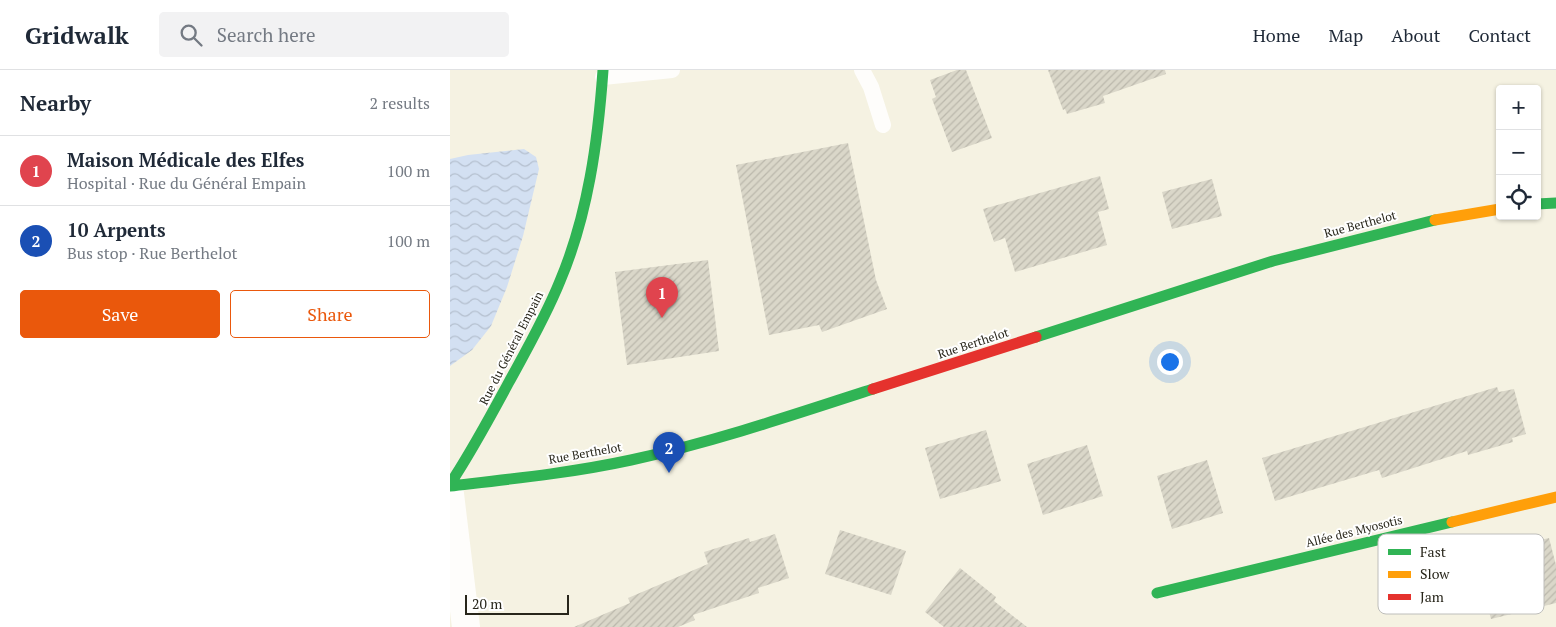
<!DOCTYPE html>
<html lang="en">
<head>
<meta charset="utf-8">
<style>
	:root { --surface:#fff; --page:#f2f2f3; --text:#1f2937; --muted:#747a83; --line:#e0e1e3; --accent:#ea580c }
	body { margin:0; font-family:"PT Serif",serif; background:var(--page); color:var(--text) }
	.controls { position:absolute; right:15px; top:15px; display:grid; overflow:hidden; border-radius:5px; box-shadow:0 1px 4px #0004 }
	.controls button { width:45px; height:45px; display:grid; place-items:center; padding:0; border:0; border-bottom:1px solid var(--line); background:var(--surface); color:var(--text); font:25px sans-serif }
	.scale { position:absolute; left:15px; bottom:12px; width:104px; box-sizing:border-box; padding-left:5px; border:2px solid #28261b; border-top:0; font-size:14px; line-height:18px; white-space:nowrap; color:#28261b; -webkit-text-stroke:4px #fff; paint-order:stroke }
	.you { position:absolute; left:719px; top:291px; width:18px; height:18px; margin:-12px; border:4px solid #fff; border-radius:50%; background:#1a73e8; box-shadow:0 0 0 8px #1a73e833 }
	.badge { display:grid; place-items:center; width:32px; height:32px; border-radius:50%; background:var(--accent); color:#fff; font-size:16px; font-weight:700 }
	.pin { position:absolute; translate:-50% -41px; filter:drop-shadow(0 1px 2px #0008) }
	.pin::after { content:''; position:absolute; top:26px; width:18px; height:15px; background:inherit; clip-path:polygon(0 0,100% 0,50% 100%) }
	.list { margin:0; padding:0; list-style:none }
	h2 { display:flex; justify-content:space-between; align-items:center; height:65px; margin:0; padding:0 20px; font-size:21px }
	h2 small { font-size:16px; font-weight:400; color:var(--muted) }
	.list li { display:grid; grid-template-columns:32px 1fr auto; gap:15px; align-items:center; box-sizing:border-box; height:70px; padding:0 20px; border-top:1px solid var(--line) }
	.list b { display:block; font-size:19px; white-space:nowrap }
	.list p { margin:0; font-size:16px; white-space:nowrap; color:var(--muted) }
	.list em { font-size:16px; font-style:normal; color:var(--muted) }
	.actions { display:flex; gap:10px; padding:15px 20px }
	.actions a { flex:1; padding:11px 0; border:1px solid var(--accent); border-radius:5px; text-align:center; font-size:18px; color:var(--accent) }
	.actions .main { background:var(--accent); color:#fff }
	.icon { flex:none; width:28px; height:28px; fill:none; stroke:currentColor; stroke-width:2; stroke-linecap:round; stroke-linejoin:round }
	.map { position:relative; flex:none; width:1106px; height:557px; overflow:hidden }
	header { display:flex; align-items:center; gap:30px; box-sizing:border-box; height:70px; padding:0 25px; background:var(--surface); border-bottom:1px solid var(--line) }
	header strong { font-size:24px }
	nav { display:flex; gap:28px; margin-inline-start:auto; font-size:18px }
	.search { width:350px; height:45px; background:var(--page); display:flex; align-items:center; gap:12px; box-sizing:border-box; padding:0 18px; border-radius:5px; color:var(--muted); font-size:19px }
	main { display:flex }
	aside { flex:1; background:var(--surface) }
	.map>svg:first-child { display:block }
	.water { fill:url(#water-waves) }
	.building { fill:url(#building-hatch) }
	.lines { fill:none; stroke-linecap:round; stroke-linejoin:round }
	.lane { stroke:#fefdfb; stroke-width:16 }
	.street { stroke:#fefdfb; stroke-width:28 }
	.fast { stroke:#30b455; stroke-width:11 }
	.slow { stroke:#ff9f0a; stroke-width:11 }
	.jam { stroke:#e5322d; stroke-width:11 }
	.labels { text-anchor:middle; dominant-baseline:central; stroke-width:4; stroke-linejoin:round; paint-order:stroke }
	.street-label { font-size:12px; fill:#28261b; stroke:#fff }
	.key { fill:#fff; stroke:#bebebb; stroke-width:1 }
	.key-label { font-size:14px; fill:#28261b }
</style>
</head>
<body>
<header>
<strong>Gridwalk</strong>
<div class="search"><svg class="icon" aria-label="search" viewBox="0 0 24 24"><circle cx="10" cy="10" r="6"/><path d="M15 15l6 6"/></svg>Search here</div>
<nav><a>Home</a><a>Map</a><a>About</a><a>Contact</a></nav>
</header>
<main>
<aside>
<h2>Nearby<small>2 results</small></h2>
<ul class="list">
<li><span class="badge" style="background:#e0444e">1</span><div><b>Maison Médicale des Elfes</b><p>Hospital · Rue du Général Empain</p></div><em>100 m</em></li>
<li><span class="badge" style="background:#1a4fb4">2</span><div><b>10 Arpents</b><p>Bus stop · Rue Berthelot</p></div><em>100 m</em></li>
</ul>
<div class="actions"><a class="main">Save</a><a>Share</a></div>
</aside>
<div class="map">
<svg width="1106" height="557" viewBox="0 0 1106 557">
	<defs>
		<pattern id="water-waves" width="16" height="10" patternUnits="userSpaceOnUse" patternTransform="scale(1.25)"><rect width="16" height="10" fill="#d3e0f2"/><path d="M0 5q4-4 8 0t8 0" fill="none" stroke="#b5c0cf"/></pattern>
		<pattern id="building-hatch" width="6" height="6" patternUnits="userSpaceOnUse" patternTransform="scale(1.25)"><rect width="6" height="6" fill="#dad7c9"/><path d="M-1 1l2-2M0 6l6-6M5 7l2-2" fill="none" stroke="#bbb8ac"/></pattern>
	</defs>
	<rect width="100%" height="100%" fill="#f5f2e2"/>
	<path class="water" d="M74,79L86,87L89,99L73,166L57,217L41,256L22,280L0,296V89L18,85Z"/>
	<path class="building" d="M507,0H516L542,68L502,82L482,29L486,27L480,10Z
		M598,0H715L716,4L653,26L655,33L617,44L615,39L613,40Z
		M398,73L426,210L437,239L372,262L369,255L319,265L286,95Z
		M650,106L659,139L648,142L657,175L565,202L555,168L544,172L533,139Z
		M762,109L772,146L722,159L712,122Z
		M258,190L269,281L177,295L165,202Z
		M1047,317L1049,322L1064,319L1076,364L1062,368L1063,372L1018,385L1017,381L932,408L929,400L825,431L812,388Z
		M536,360L551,411L490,429L475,378Z
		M637,375L653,426L593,445L577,394Z
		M757,390L773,443L722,459L707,406Z
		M390,460L456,481L441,525L375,504Z
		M325,464L339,508L308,518L309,523L243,545L245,550L228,557H124L180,533L178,528L258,494L254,482L299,468L300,472Z
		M1099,468L1106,495V533L1041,549L1033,519L1054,514L1047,480Z
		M510,498L546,527L544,531L577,557H494L475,542Z"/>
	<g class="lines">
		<path class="lane" d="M412,0L421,17L433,55
			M153,7L222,0"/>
		<path class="street" d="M0,424L16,557"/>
		<path class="fast" d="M1087,134L1106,133
			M586,267L823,191L985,150
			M0,414C22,381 40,347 59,312C77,279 96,246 110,211C138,145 148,71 153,0
			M0,416C61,409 121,403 181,390C263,372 343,345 423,319
			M707,523L1002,452"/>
		<path class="slow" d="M985,150L1050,139
			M1002,452L1106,427"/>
		<path class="jam" d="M423,319L586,267"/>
	</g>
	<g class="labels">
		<g class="street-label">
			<text transform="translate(910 154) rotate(-15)">Rue Berthelot</text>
			<text transform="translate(523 273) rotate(-18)">Rue Berthelot</text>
			<text transform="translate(61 278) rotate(-63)">Rue du Général Empain</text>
			<text transform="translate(135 383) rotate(-10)">Rue Berthelot</text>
			<text transform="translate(904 461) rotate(-14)">Allée des Myosotis</text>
		</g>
	</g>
	<rect x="928" y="464" width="166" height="80" rx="8" class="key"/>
	<rect x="938" y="479" width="23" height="6" fill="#30b455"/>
	<rect x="938" y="501" width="23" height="7" fill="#ff9f0a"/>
	<rect x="938" y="524" width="23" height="6" fill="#e5322d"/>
	<g class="key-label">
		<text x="970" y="487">Fast</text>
		<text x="970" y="509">Slow</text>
		<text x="970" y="532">Jam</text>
	</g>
</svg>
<div class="controls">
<button>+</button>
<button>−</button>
<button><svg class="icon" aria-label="locate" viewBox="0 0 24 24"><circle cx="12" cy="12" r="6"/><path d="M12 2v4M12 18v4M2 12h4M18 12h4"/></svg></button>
</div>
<div class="scale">20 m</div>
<div class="you"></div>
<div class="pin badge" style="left:212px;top:248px;background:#e0444e">1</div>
<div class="pin badge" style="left:219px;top:403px;background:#1a4fb4">2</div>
</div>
</main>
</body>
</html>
